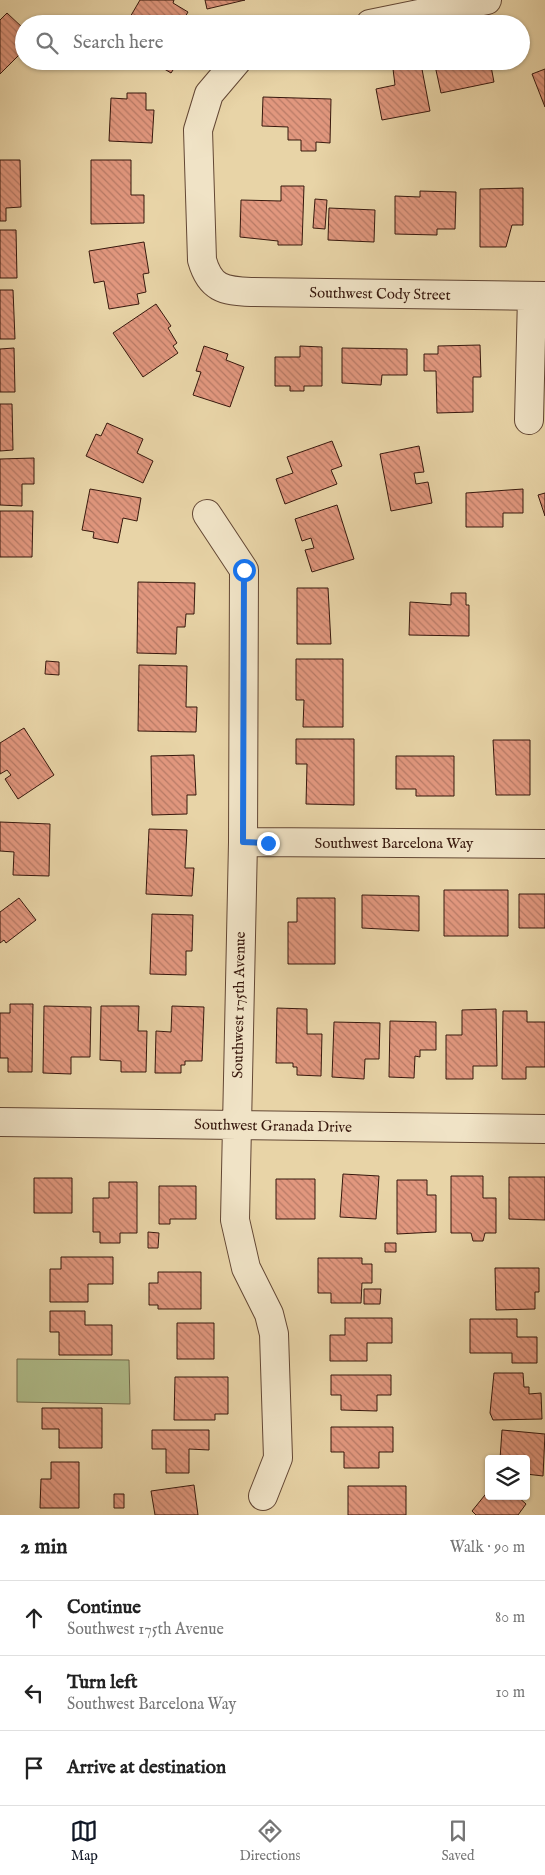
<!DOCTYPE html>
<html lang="en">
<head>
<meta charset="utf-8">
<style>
	:root { --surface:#fff; --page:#f6f6f6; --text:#222; --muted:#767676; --line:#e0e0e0; --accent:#111827 }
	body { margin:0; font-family:"IM FELL English",serif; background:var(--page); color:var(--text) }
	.controls { position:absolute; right:15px; bottom:15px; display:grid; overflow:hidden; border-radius:5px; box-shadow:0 1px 4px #0004 }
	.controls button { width:45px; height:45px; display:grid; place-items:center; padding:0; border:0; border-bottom:1px solid var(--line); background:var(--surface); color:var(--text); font:25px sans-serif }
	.stop { position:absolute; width:15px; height:15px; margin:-11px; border:4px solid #1a73e8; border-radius:50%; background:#fff }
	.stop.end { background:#1a73e8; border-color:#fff; box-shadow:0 1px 5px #0008 }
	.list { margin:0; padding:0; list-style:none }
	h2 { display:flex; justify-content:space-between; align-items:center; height:65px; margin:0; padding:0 20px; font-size:21px }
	h2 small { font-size:16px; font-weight:400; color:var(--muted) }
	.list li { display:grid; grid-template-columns:32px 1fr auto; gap:15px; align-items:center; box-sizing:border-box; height:75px; padding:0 20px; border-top:1px solid var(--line) }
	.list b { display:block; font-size:19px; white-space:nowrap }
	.list p { margin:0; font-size:16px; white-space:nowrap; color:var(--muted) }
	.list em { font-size:16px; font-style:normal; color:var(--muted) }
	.icon { flex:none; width:28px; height:28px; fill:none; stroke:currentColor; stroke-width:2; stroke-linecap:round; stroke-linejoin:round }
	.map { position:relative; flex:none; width:545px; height:1515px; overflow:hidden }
	.search { position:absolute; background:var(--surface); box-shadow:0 1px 4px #0004; left:15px; right:15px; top:15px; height:55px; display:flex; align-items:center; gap:12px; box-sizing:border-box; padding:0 18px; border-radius:28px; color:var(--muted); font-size:19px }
	.sheet { height:290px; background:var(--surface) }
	nav { display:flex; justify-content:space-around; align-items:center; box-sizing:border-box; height:70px; border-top:1px solid var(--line); background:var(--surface); font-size:14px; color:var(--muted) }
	nav a { display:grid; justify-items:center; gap:2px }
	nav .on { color:var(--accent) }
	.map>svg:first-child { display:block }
	.green { fill:#b0be8c; stroke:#746b4c }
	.building { fill:url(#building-back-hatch); stroke:#37180d }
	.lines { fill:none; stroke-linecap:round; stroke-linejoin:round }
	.minor-casing { stroke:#634734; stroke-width:30 }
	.minor { stroke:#f0e3c6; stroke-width:28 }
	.route { stroke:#1a73e8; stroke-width:6 }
	.labels { text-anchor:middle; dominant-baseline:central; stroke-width:4; stroke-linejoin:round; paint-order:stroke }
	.street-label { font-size:15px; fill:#37180d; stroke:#f0e3c6 }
</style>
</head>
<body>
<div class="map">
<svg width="545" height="1515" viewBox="0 0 545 1515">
	<defs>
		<pattern id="building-back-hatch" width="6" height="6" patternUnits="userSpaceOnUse" patternTransform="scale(1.25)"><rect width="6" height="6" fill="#e1977e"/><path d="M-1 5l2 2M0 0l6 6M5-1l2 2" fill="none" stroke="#b77a66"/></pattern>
	</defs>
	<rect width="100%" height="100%" fill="#e8d4a7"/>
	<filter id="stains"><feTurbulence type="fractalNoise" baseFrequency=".004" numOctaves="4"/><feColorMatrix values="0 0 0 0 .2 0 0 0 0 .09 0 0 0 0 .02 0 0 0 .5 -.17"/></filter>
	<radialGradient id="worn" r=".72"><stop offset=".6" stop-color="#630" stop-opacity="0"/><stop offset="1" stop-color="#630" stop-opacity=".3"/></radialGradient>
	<path class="green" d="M17,1359L129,1360L130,1404L17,1402Z"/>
	<path class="building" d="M140,0H174L173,3L188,12L181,24H126Z
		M205,0H245L207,9Z
		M7,13L24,29V50L0,74V20Z
		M151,61H179L171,73Z
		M434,61H490L494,82L441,93Z
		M421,64L430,111L382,120L376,89L395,85L393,69Z
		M545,69V107L532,74Z
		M127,93H146V110H154L152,143L109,141L111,98L127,99Z
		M263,97L331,99L330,143L316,142V151H301V140H288V127L262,126Z
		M0,160H20L21,207L6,208V221H0Z
		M91,160H131V195H144V223L91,224Z
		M281,186H304L302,245H278V241L240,237L241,200L281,201Z
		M523,188V225H512L506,247H480V189Z
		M420,191L456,192L455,229H437V235L395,234V196L420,197Z
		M315,199L327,200L325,229L313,228Z
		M329,208L375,210L374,242L328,240Z
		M0,230H16L17,278H0Z
		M144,242L149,273L143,274L146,292L137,294L139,304L109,309L104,281L94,283L89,251Z
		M0,290H13L15,339H0Z
		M156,304L171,326L168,328L177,343L173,346L178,353L143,377L113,333Z
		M480,345L481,377H473V412L437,413L436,371H424V354H438V346Z
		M204,346L228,354L226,360L244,367L230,407L193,395L201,372L196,371Z
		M300,346L322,347V386H304V391H290V386H275V357H300Z
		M14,348L15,392H0V349Z
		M342,348L407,349V375H382L381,385L342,383Z
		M0,404H12L13,450L0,451Z
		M107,423L143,439L137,453L153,461L143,483L86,456L96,434L101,436Z
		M332,441L342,466L331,470L337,484L285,504L276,479L293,473L287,457Z
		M419,446L424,472L414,473L416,484L428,482L432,503L391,511L380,454Z
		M34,458V484H22V506L0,505V459Z
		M90,489L141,498L137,521L123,518L118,543L93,538L94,532L82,530Z
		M523,489V513H503V527H466V493Z
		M545,493V516L538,495Z
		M337,505L354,559L312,572L305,550L314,548L311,538L302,541L295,519Z
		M0,511H33L32,557H0Z
		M138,582L195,583L194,614H186L185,627H177L176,654L137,653Z
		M297,588H328L331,644H297Z
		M451,593H466V605H469V636L409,635L410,602L451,605Z
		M296,659H343V727H303L304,700H296Z
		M46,661L59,662V675L45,674Z
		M139,665L187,666L186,707H197L196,732L138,731Z
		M24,728L54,775L18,799L5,779L11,775L7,770L0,774V743Z
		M296,739H354V805L306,804L307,764H296Z
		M493,740H530V795H496Z
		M194,755L196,795H187V814L152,815L151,756Z
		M396,756H454V796H416V789H396Z
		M0,822L50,824L49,876L13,875L14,852L0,851Z
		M149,829L187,830L185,868H194L192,896L146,894Z
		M444,890H508V936H444Z
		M519,894H545V928H519Z
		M362,895L419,896V931L362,928Z
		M19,898L36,920L6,943L4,940L0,943V912Z
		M297,898H335V964H288V922H297Z
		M152,914L193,915L192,951H186V975L150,974Z
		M10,1004H33L32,1072H8V1058H0V1013H10Z
		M44,1006L91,1007L90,1057H71V1074L43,1073Z
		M101,1006H139L138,1031H147L146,1072H121V1061L100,1060Z
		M172,1006L204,1007L202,1061H185V1065H181V1073H155L156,1031L171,1032Z
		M277,1008L307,1009V1034H322L321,1076L297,1075V1067H293V1063H276Z
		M496,1009L497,1066H473V1079H446V1035H462V1010Z
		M503,1011H527V1022H545V1067H526V1079H502Z
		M390,1021L436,1022V1050H420V1057L415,1056L414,1078L389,1077Z
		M334,1022L380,1023L379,1059H365L364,1079L332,1077Z
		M343,1174L379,1176L376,1219L340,1217Z
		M451,1176H483V1198H496V1233H485L483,1241H473L471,1233H451Z
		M509,1177H545V1220L509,1219Z
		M34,1178H72V1213H34Z
		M276,1179H315V1219H276Z
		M397,1180H427V1195H436V1232L397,1234Z
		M109,1182H137V1233H120V1243H100V1232H93V1198H109Z
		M159,1186H196V1219H170V1224H159Z
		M148,1232L159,1233L158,1248H148Z
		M385,1243H396V1252H385Z
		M61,1257H113V1284H88V1302H50V1269H61Z
		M318,1258H362V1264H372V1283H362L361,1303H331V1293H318Z
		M495,1268H539V1292H535V1309L496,1310Z
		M158,1272H201V1309H158V1305H149V1283H158Z
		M364,1289H381L380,1304H364Z
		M50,1311H85V1325H112V1355H59V1332H50Z
		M345,1318H392V1343H367V1361H330V1335H345Z
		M470,1319H517V1337H537V1363H512V1353H470Z
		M177,1323H214V1359H177Z
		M494,1373H523L524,1387H529V1394L541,1393L542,1419L493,1420L490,1413Z
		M331,1375H391V1395H377V1411L341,1410V1395H331Z
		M175,1377H228V1414H215V1420H174Z
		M42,1408H102V1448H59V1429H42Z
		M331,1427H393V1452H379V1468H344V1452H331Z
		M152,1430H209V1450L189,1449V1473H166V1449H152Z
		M502,1430L545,1434L543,1476L526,1474V1459H500Z
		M51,1462H79V1508H40L41,1479H51Z
		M194,1485L198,1515H155L151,1491Z
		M348,1486H406V1515H348Z
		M489,1490V1496H517L526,1504L518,1515H476L472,1511Z
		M114,1494H124V1508H114Z"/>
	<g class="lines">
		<defs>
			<path id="minor" d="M370,24L487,0
				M237,61L209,94L198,130L202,260C210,288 223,291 251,292L545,296
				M529,420L532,296
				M207,514L244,570L243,842L235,1220L246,1268L269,1314L274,1334L278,1458L263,1496
				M243,842L545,844
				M0,1122L545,1129"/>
		</defs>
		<use href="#minor" class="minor-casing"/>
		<use href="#minor" class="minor"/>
	</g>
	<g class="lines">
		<path class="route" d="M244,570L243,842L268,843"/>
	</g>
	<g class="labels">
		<g class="street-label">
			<text transform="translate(380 294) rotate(1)">Southwest Cody Street</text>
			<text x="394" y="843">Southwest Barcelona Way</text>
			<text transform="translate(239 1005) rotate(-89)">Southwest 175th Avenue</text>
			<text transform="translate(273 1126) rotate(1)">Southwest Granada Drive</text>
		</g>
	</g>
	<rect width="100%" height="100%" filter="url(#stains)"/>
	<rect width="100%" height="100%" fill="url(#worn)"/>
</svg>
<div class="controls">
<button><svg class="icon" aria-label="layers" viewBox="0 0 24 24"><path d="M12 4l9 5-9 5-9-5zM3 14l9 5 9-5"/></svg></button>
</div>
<div class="stop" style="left:244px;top:570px"></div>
<div class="stop end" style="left:268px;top:843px"></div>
<div class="search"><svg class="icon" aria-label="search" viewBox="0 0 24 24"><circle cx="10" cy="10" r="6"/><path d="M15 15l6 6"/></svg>Search here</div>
</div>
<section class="sheet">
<h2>2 min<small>Walk · 90 m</small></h2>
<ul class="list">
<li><svg class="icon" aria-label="ahead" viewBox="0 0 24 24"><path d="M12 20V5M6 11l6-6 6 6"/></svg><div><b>Continue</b><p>Southwest 175th Avenue</p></div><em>80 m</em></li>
<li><svg class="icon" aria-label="left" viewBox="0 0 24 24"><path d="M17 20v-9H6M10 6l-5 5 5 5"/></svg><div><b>Turn left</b><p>Southwest Barcelona Way</p></div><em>10 m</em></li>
<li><svg class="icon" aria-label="arrive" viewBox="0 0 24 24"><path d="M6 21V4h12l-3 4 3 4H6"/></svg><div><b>Arrive at destination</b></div></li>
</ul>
</section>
<nav>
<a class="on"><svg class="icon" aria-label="map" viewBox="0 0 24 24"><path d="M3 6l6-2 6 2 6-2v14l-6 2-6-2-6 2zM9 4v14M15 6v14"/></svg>Map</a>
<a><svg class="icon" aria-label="directions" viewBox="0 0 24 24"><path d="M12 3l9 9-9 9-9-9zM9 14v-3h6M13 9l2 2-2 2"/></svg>Directions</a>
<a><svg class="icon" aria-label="saved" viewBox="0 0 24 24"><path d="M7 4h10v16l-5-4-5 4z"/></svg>Saved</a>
</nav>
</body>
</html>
